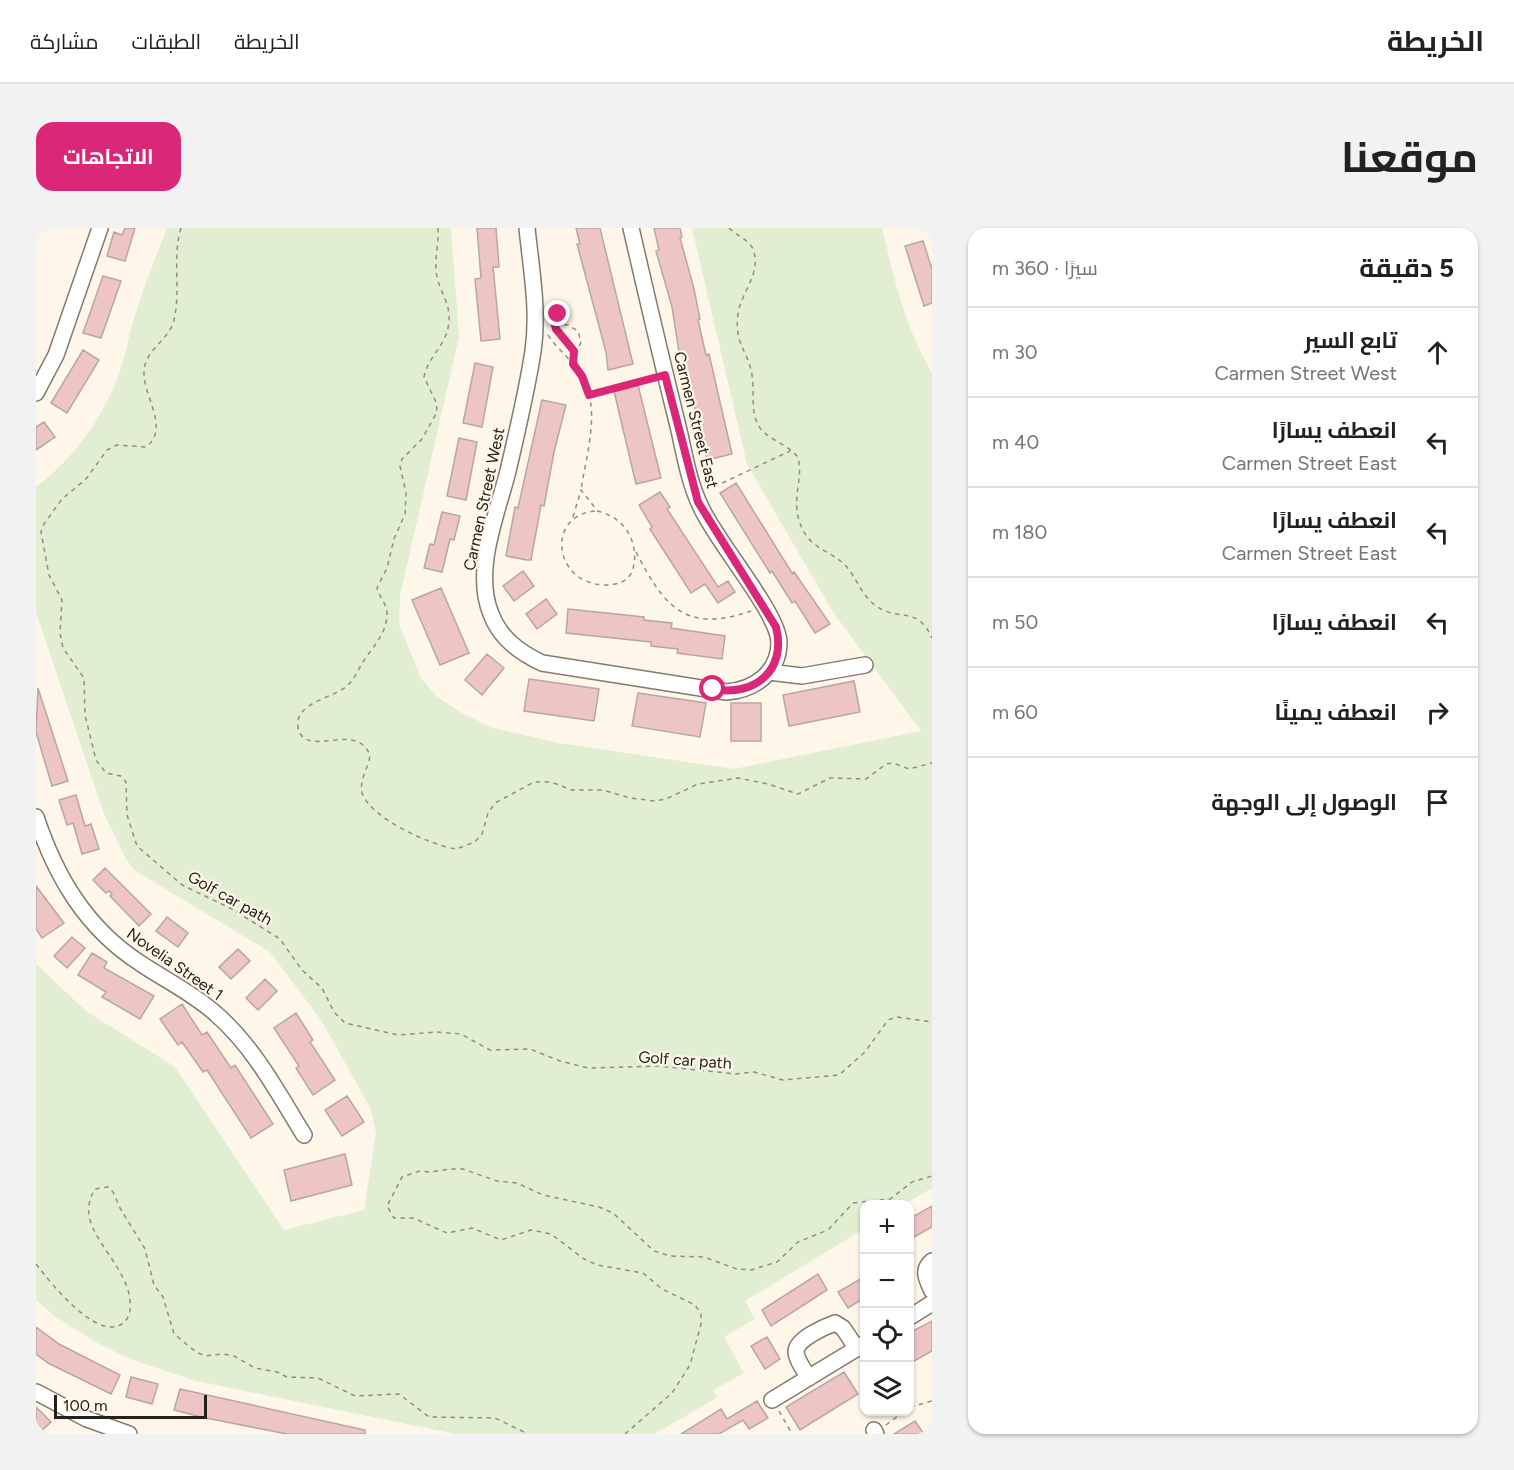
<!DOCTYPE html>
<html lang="ar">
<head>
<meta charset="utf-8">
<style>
	:root { --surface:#fff; --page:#f2f2f2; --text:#202124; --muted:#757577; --line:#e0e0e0; --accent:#db2777 }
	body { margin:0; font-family:Figtree,Cairo,sans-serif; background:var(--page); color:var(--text); direction:rtl }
	.controls { position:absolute; right:18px; bottom:18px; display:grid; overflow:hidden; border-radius:12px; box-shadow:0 2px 4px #0004 }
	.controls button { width:54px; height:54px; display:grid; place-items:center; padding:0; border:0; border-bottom:2px solid var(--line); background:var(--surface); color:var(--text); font:30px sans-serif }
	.scale { position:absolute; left:18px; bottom:15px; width:153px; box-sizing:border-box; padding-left:6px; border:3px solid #24201a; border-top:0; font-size:16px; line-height:21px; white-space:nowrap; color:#24201a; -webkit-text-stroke:4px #fef6e8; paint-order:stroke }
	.stop { position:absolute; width:18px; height:18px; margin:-14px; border:4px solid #db2777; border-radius:50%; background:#fff }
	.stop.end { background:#db2777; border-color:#fff; box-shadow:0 2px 6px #0008 }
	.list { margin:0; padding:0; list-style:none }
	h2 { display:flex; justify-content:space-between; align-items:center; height:78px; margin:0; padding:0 24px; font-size:26px }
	h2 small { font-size:20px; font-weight:400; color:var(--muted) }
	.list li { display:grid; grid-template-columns:39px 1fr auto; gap:18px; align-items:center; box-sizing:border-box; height:90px; padding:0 24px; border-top:2px solid var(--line) }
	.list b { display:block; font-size:22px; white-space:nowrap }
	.list p { margin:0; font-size:20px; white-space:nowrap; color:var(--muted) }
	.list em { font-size:20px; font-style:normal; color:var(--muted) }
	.icon { flex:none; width:33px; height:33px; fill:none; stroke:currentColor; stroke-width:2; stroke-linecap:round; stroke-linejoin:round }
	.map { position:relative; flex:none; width:896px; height:1206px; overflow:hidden; direction:ltr; border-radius:18px }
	header { display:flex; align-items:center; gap:36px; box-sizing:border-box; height:84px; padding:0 30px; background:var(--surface); border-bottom:2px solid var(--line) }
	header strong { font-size:28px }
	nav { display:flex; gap:33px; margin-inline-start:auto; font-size:21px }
	.intro { display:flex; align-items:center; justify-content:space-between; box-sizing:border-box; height:144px; padding:0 36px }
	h1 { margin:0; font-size:42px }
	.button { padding:15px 27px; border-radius:18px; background:var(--accent); color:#fff; font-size:21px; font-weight:700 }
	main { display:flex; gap:36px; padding:0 36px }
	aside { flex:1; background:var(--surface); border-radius:18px; box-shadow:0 2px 4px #0004 }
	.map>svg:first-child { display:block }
	.green { fill:#e1eed1 }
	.building { fill:#ecc5c4; stroke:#bba5a4; stroke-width:1.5 }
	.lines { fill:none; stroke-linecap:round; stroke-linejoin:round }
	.minor-casing { stroke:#837b6b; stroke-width:18 }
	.path { stroke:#928c82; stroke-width:1.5; stroke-dasharray:4.5 4.5; stroke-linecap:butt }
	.minor { stroke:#fff; stroke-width:15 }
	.route { stroke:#db2777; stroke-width:8 }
	.labels { text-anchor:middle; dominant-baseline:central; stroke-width:4.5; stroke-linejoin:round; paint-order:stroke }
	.street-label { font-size:16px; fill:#24201a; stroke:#fef6e8 }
</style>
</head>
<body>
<header>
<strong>الخريطة</strong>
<nav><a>الخريطة</a><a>الطبقات</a><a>مشاركة</a></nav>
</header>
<div class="intro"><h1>موقعنا</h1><a class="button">الاتجاهات</a></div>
<main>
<aside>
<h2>5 دقيقة<small>سيرًا · 360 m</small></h2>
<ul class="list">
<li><svg class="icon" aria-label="ahead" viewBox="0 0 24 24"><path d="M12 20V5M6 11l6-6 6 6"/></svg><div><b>تابع السير</b><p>Carmen Street West</p></div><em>30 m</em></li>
<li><svg class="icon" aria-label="left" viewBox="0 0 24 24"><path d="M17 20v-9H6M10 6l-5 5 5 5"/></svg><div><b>انعطف يسارًا</b><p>Carmen Street East</p></div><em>40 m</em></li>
<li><svg class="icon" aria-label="left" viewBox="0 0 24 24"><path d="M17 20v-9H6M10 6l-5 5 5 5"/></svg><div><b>انعطف يسارًا</b><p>Carmen Street East</p></div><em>180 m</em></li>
<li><svg class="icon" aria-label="left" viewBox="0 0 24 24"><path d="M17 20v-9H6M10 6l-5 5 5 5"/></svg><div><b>انعطف يسارًا</b></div><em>50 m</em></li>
<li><svg class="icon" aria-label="right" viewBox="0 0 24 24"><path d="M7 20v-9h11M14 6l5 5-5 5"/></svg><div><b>انعطف يمينًا</b></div><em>60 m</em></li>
<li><svg class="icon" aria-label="arrive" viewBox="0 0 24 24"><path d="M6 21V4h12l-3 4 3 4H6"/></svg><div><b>الوصول إلى الوجهة</b></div></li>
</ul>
</aside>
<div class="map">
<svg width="896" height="1206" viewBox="0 0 896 1206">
	<rect width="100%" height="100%" fill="#fef6e8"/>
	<path class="green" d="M131,0H415L423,109L364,368L363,396L385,450L399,467L424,484L457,500L523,515L698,541L885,503L797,384L711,236L656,0H846C858,51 869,100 896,145V960L869,976H828V1001L709,1073L719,1091L688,1109L708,1145L677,1162L681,1170L618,1206H420L160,1153L97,1132L65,1117L18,1088L0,1072V736L51,784L138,838L248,1002L328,982L340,906L335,881L285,792L234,724L98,642L89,629L68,586L0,384V259C37,231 65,193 82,149C89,131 92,110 98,91C107,61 119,30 131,0Z"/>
	<path class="building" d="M89,0H99L89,33L71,28L78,4L86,7Z
		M441,0H460L463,39H457L464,111L445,113L439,51L445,50Z
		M540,0H564L597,136L572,142L570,124L541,16H544Z
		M618,0H644L646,9L644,10L658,61L664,91L662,92L670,127L673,126L696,226L671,232L646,124H643L636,79L620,23L623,22Z
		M887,13L896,41V75L888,78L869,18Z
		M67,48L85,53L65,110L47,105Z
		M47,122L63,132L31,185L15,175Z
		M439,135L457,139L446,199L427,195Z
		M602,157L625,250L600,256L578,163Z
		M506,172L530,177L518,224L508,278L505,277L495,332H491L470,328L479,279L482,280Z
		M8,194L19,209L0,222V199Z
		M423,210L441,214L430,272L411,268Z
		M700,255L756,345L758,344L794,396L779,405L759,373L756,375L736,343L734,345L684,265Z
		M624,264L634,279L631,281L682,359L692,353L699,364L682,375L669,356L655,365L614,301L616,299L603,277Z
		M406,284L424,288L418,312L414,311L406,344L388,340L394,316L398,317Z
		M487,343L498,358L478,373L467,358Z
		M405,360L433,425L404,437L376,372Z
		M510,371L521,386L501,401L490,386Z
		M532,381L608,389V392L636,395L635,400L689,408L686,431L641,425L642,421L615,418V414L530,405Z
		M451,426L468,440L446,467L429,452Z
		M493,451L563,461L558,493L488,483Z
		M818,453L824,484L753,498L747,467Z
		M2,460L32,553L16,558L0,504Z
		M602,465L670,475L664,509L596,498Z
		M695,475H725V513H695Z
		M40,567L49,598L55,596L63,621L46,626L37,595L31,597L23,572Z
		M69,640L115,686L103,698L74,668L76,666L73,663L70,665L57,652Z
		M0,658L28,695L6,710L0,701Z
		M131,689L152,705L142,719L120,703Z
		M36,709L49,720L31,740L18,728Z
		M202,721L214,733L195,751L183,739Z
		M56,725L71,734L68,740L118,768L104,791L66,769L70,764L42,747Z
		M229,751L241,763L222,782L210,770Z
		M146,776L166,807L171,804L195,840L199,837L237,896L215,910L171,842L167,844L146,814L142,817L124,791Z
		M260,785L277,812L274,814L299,852L277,867L260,840L263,838L238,800Z
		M311,868L328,894L306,908L289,882Z
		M309,926L316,957L255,973L248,942Z
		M896,978V999L873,1012V991Z
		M782,1046L791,1062L735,1098L726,1082Z
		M828,1049V1070L812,1080L802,1064Z
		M896,1093V1123L873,1136V1105Z
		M0,1099L23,1116L84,1147L75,1166L12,1135L0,1126Z
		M731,1109L744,1131L729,1141L715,1118Z
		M808,1144L822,1166L764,1202L750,1179Z
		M95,1149L122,1156L116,1176L90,1169Z
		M144,1161L329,1202V1206H251L165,1189L138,1182Z
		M721,1173L732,1190L713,1201L707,1192L683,1206H645L685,1181L691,1191Z
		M0,1179L15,1194L2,1206H0Z
		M879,1193L888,1206H858Z"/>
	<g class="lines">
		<defs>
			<path id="minor" d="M491,0C495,40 503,82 497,123C491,163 481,204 472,243C461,287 437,342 455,386C464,410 483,424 506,435L690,464C718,462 743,445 743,414C742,384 678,311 664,277C652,252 648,222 641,194C625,130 610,65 595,0
				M0,165L20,127L64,0
				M733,444L766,448L829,437
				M0,589C20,649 50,700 104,735C129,752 157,765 180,786C218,819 242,865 268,907
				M896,1033C885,1042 891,1052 896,1063
				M874,1089L896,1075
				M773,1150C769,1143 760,1132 760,1123C761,1111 788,1099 799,1095L807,1100L821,1121
				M0,1164L51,1191L93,1206
				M736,1172L828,1116
				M838,1202L840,1206"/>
		</defs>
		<use href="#minor" class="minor-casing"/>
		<path class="path" d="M145,0C136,30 145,62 138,92C133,113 107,122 108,146C108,169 134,201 110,219L81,217L71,222L50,251L26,271L8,296L5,304L13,347L26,372L24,405L27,420L48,450L49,487L60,532L70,545L85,548L90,554L91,587L101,618L146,657L196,681L244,711L266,742L286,760L298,784L309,795L362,807L401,804L425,806L454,822L494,821L524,833L552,840L623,838L700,846L718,844L747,852L803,847L829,824L852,792L861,789L896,794
			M402,0C403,14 399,28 400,42C402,66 419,76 411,104C406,120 392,130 388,149L400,174L401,184L386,211L366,231L364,238L370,265L369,286L358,311L351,340L341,360C343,369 351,376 351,385C351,406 337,418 327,434C322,442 319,450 312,457C299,470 258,474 262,499C268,533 322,491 334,528C332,540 323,553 326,565C335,591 395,617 420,621L439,614L446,606L452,585L459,575L498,554H515L536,562H567L594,570L619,573L630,571L662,556L702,550L732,556L762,566L794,550L830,551L850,536L857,535L873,541L896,535
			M693,0C700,7 713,12 717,21C726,46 705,64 702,86C698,117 712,122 716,147C719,164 714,181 722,197C731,212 750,215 761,228C770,249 751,274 768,304C778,322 797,324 810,338C821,351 826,368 840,378C863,394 881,377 896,410
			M512,79L520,101L538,123L537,136
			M517,86H522
			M519,97H532L542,103L545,114L540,125
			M512,107C521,121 536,132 545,147C566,180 550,227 545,262
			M554,166L616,150
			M678,259L754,223
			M561,283C590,289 605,317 596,344C590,355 580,357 568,357C516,355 510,285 561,283Z
			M537,289L545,262L560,281
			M600,324C628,378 649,406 715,383
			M0,1036C14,1054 60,1113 86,1096C96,1089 95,1076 93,1066C87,1039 62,1018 54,992C51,981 53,971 59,961L72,959L77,964L84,980L109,1021L118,1057L127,1069L138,1106L160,1124L169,1128L187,1126L198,1128L219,1140L241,1144L251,1149L282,1150L319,1168L363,1166L393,1189L459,1190L492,1206
			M874,1179L896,1173
			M743,1183L756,1206
			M850,1197L867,1184
			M589,1206L636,1165L654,1137L665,1096V1086L659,1077L626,1061L607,1045L561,1037L548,1031L515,1006L495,1002L465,1012L436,1000L411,1005L377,990H358L351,978L366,949L384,943L394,944L415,941H427L461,953L481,955L507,967L563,979L577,985L618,1023L634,1028L668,1029L701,1041L715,1042L741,1034L762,1014L792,1002L817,975L854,971L876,954L896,948"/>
		<use href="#minor" class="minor"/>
	</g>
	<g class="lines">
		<path class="route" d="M522,86H516L520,101L538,123L537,136L546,148L553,167L629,147L662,274L740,399C751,442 719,469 677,461"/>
	</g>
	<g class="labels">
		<g class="street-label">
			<text transform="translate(660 192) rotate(76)">Carmen Street East</text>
			<text transform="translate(448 271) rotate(-78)">Carmen Street West</text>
			<text transform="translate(194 670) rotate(29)">Golf car path</text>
			<text transform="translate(139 736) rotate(35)">Novelia Street 1</text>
			<text transform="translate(649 832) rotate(4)">Golf car path</text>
		</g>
	</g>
</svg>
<div class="controls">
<button>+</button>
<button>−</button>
<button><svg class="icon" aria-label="locate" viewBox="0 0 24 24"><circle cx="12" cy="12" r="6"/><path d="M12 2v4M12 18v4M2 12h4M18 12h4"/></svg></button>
<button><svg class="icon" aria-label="layers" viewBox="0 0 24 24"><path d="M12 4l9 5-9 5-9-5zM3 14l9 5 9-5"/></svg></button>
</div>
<div class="scale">100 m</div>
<div class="stop" style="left:677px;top:461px"></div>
<div class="stop end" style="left:522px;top:86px"></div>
</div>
</main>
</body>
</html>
